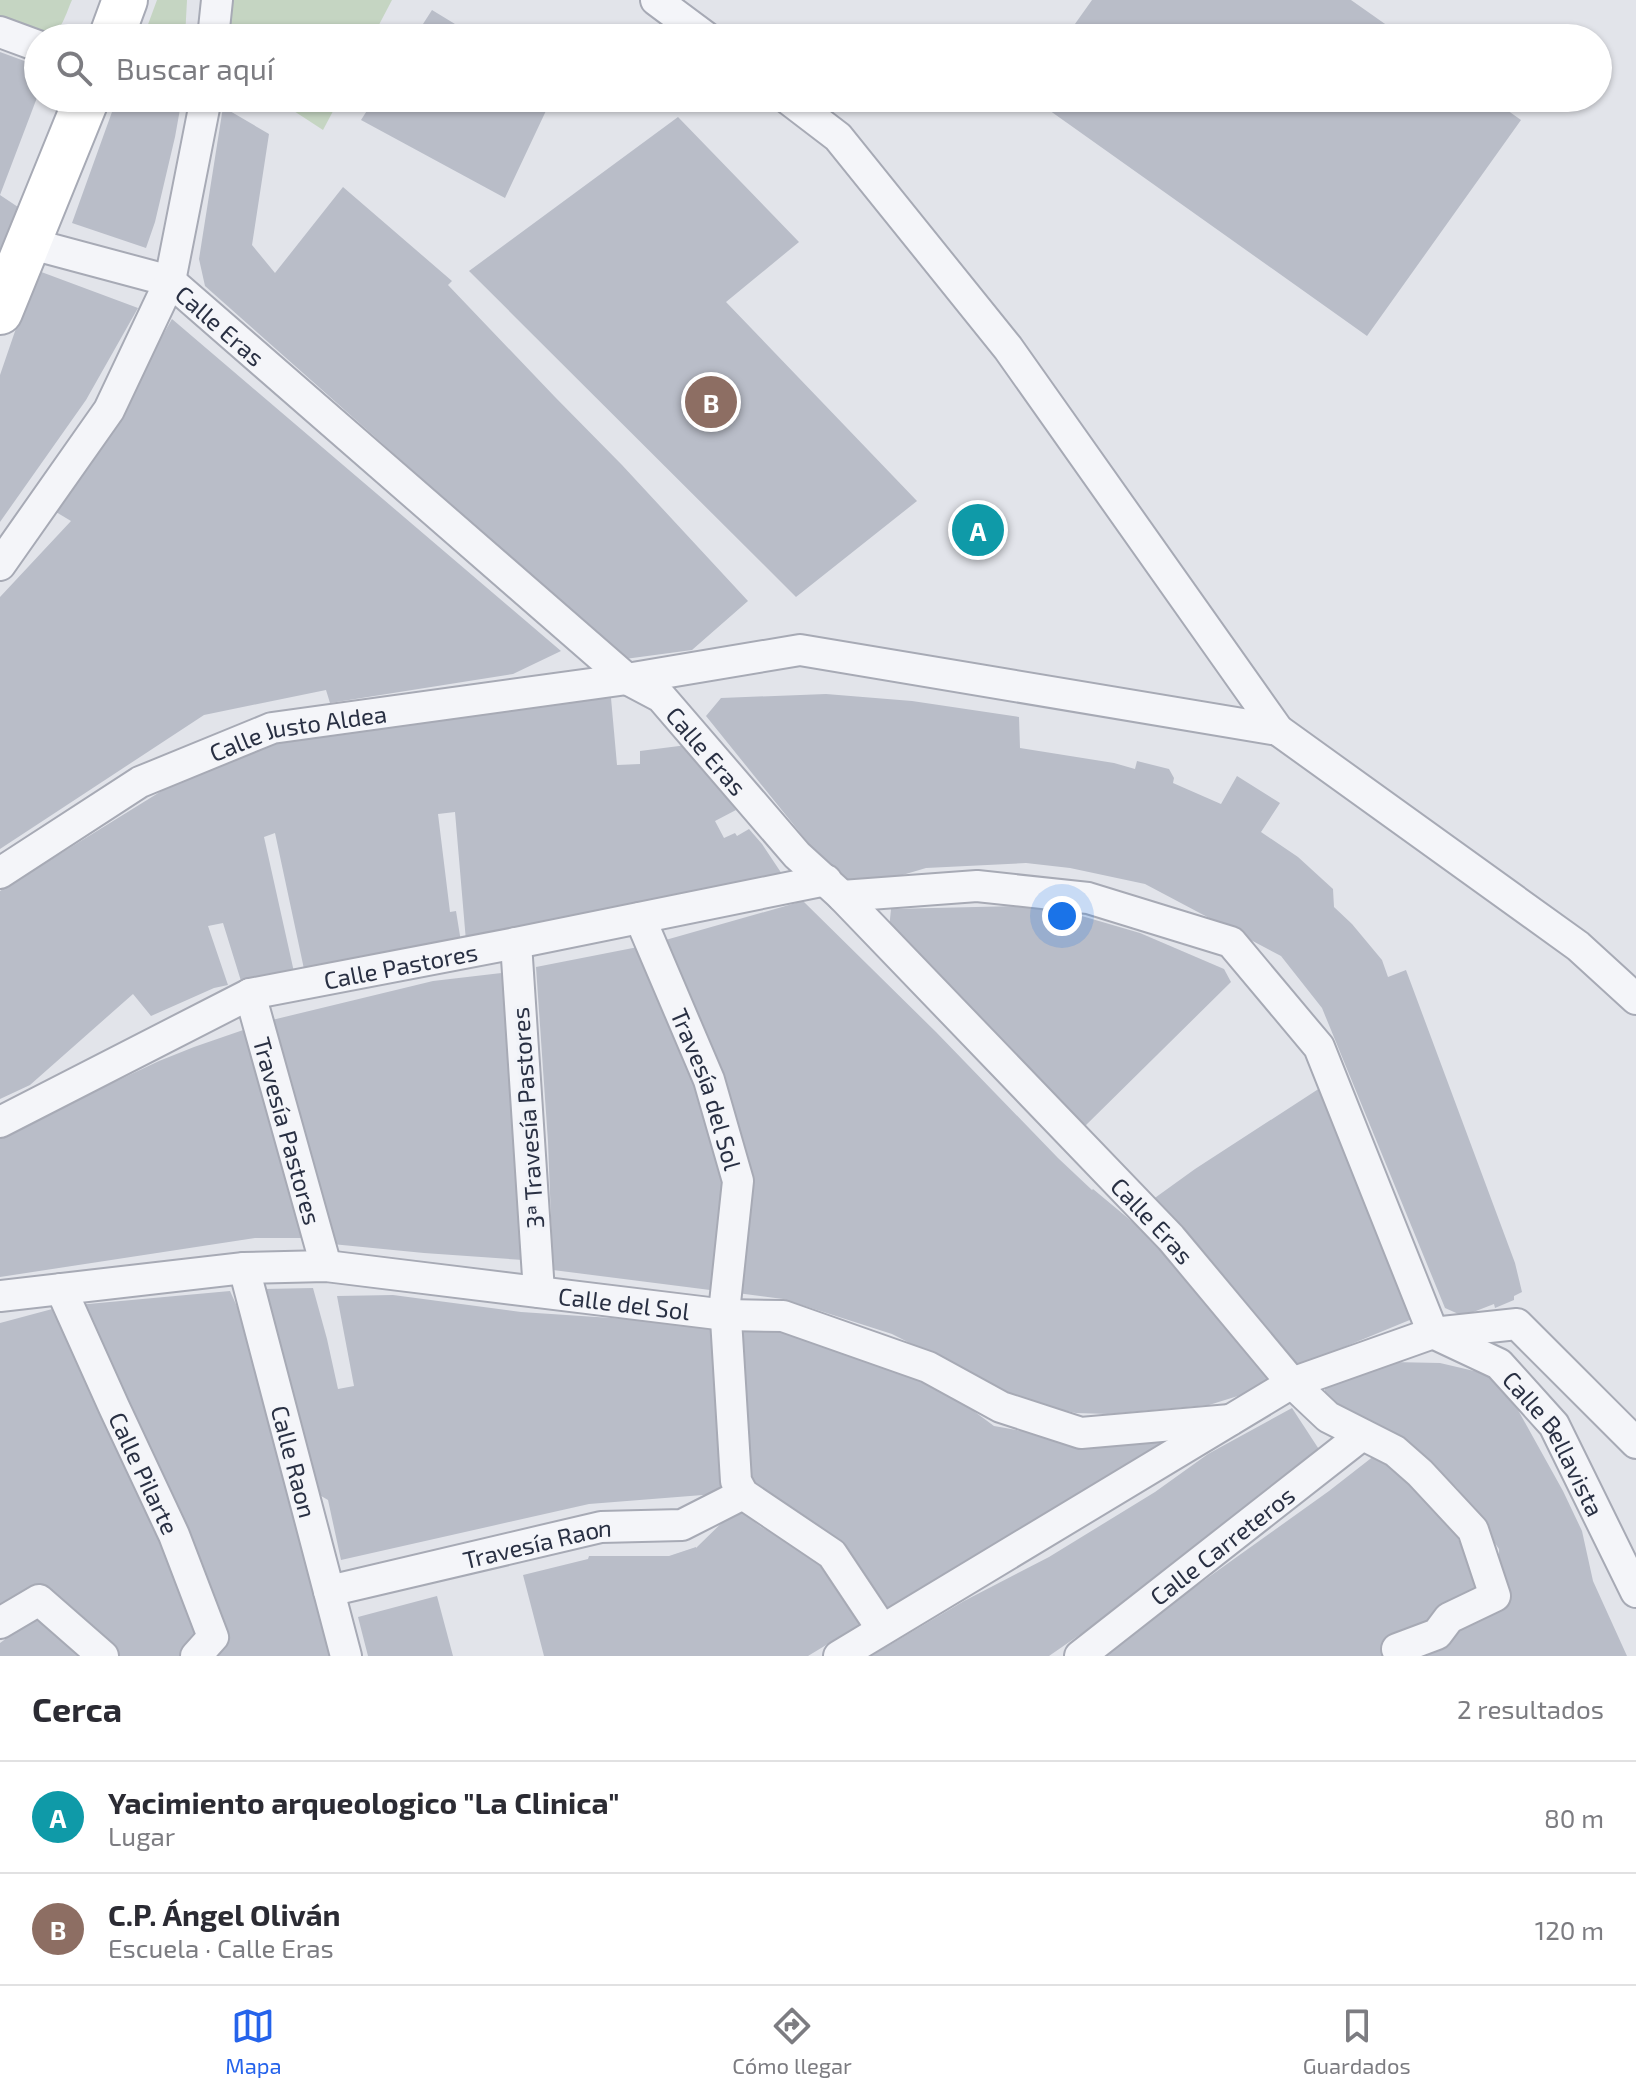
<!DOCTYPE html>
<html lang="es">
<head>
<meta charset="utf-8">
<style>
	:root { --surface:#fff; --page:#f2f2f3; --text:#2b2b33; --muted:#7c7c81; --line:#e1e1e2; --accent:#2563eb }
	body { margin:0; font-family:"Exo 2",sans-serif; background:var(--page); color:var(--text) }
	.you { position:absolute; left:1062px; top:916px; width:28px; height:28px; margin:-20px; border:6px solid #fff; border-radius:50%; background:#1a73e8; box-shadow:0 0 0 12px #1a73e833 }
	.badge { display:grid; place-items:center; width:52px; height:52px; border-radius:50%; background:var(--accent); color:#fff; font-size:26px; font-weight:700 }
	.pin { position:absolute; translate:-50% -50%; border:4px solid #fff; box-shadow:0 2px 8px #0006 }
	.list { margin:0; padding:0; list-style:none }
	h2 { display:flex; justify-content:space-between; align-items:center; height:104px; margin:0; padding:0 32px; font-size:34px }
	h2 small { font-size:26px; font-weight:400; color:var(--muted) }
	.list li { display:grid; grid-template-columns:52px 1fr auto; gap:24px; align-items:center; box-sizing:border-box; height:112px; padding:0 32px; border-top:2px solid var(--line) }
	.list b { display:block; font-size:30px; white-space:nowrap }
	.list p { margin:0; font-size:26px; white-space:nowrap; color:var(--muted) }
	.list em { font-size:26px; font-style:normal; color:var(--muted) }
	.icon { flex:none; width:44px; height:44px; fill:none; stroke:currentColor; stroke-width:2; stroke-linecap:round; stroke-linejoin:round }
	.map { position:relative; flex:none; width:1636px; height:1656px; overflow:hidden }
	.search { position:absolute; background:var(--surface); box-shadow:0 2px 6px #0004; left:24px; right:24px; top:24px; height:88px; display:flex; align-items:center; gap:20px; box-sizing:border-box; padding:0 28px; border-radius:44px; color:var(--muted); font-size:30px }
	.sheet { height:328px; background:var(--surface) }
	nav { display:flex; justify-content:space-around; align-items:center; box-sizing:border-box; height:112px; border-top:2px solid var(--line); background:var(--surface); font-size:22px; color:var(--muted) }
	nav a { display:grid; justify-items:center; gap:4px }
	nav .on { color:var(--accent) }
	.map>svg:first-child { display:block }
	.green { fill:#c5d5c2 }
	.building { fill:#b9bdc8 }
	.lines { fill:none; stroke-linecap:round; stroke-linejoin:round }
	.street-casing { stroke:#a7aab5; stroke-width:34 }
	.secondary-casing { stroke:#a7aab5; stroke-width:48 }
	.street { stroke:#f4f5f9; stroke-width:30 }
	.secondary { stroke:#fff; stroke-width:44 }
	.labels { text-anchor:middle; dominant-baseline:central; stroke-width:7; stroke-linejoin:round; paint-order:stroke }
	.street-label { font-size:24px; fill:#293043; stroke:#f1f3f8 }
</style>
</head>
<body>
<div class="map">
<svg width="1636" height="1656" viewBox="0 0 1636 1656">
	<rect width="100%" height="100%" fill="#e2e4ea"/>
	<path class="green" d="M0,0H72C66,13 62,31 49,37L0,18Z
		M157,0H187L185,38H143Z
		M218,0H392L372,38H227Z
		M274,98H340L323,130Z"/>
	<path class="building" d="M1092,0H1351L1405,38H1065Z
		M432,10L478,38H414Z
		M0,52L38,66V95L0,195Z
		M117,98H182L175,137L155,222L146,248L72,223Z
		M375,98H552L505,198L361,120Z
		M1032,98H1490L1521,120L1367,336Z
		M223,107L269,134L252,245L275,273L343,187L452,281L448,285L555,397L622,465L748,601L692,650L625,659L205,286L199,259Z
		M678,117L799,242L726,302L917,501L796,597L469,271Z
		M0,195L18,207L0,253Z
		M36,270L138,308L86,400L0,522V375Z
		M172,319L561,651L513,674L330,703L326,690L204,715L0,849V597L71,521L56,512L108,431Z
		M826,694L912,701L1019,717L1020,748L1114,763L1135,769L1137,761L1169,769L1174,778L1173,783L1221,804L1237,776L1280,803L1261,832L1298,857L1333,889L1334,907L1352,924L1382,960L1388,977L1406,970L1515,1263L1522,1292L1514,1296V1300L1495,1308L1494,1304L1463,1316L1445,1308L1322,1008L1281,956L1145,884L1070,868L1026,863L926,868L852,890L818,855L706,716L721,698Z
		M611,698L617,765L640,764V751L687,745L736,810L715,821L724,838L735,833L737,836L749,829L762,844L786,880L466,941L455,812L438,814L450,912L456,911L461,942L304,969L275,833L264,837L294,972L241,981L223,923L208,926L228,985L214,988L151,1016L133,994L30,1085L0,1099V891L168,787L272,744L481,708Z
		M803,901L936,1032L1058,1158L1092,1190L1093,1189L1153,1239L1224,1323L1270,1382V1386L1209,1405L1108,1414L1076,1413L1013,1399L963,1370L892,1334L783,1299L737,1293L749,1194L662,941Z
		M1022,906L1068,912L1140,933L1224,969L1231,982L1082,1129L889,929L891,909Z
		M638,947L707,1098L729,1187L718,1291L553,1270L548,1142L536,967Z
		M510,972L523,1260L424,1253L332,1244L272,1020L433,981Z
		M249,1028L311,1238H255L0,1277V1136L159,1061L194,1047Z
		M1320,1088L1417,1317L1298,1366L1152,1200L1195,1169Z
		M313,1288L327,1339L338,1389L354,1386L337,1296L393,1295L521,1312L717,1325L728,1493L589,1504L341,1560L328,1500L316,1493L263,1289Z
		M230,1291L239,1311L262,1386L335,1656H208L77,1305Z
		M56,1308L204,1634L182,1656H115L36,1587L0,1611V1323Z
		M736,1326L783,1329L933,1381L994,1426L1028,1432L1156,1434L1163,1452L898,1602L900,1606L886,1614L758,1497L748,1466Z
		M1392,1362L1440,1363L1487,1374L1518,1410L1563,1491L1582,1531L1593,1581L1627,1656H1406L1499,1585V1549L1457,1488L1430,1465L1325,1398V1389L1356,1370Z
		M1292,1408L1324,1457L1156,1582L1049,1656H871L964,1601L1049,1557L1155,1492L1208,1454Z
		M1379,1452L1467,1533L1458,1539L1486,1592L1395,1656H1103L1139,1627L1329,1491Z
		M737,1508L761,1527L829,1560L869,1619L808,1656H544L523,1575L588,1559L589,1556H669L696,1547V1548Z
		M437,1596L453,1656H368L358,1617Z
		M40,1614L89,1656H0V1643Z"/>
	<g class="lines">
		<defs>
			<g id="street">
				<path d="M656,0L707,38"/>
				<path d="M0,32L38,46"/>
				<path d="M213,38L217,0"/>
				<path d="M787,98L838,137L1008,348L1278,730L1578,946L1636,999"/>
				<path id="s1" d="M28,243L170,281L627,679L661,697L797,855L842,896L1171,1238L1292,1383L1328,1417L1395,1451L1420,1473L1473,1530L1495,1596L1449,1618L1437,1634L1397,1649L1400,1656"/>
				<path d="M0,565L109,410L170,281L206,98"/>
				<path id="s2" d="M0,873L140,782L272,728L627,679L800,650L1278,730"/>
				<path id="s3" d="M842,896L977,886L1088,898L1231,942L1319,1047L1433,1333L1499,1364L1554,1425L1636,1592"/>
				<path id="s4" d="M640,918L709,1080L738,1181L725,1303L736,1481L743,1494L832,1554L882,1629"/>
				<path d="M516,943L539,1292"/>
				<path id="s5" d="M250,994L326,1266"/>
				<path id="s6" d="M0,1122L250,994L516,943L826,880"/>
				<path id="s7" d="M244,1268L346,1656"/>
				<path id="s8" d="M61,1289L114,1407L174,1535L213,1637L196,1656"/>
				<path id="s9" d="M0,1296L244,1268L326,1266L726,1315L783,1316L928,1367L1001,1407L1081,1433L1230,1420"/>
				<path id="s10" d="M329,1591L601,1527L682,1525L743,1494"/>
				<path d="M0,1623L39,1600L103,1656"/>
				<path d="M839,1656L1292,1383L1433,1333L1517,1324L1636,1443"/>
				<path id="s11" d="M1080,1656L1362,1435"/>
			</g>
			<path id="secondary" d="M111,38L125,0
				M0,312L87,98"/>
		</defs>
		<use href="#street" class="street-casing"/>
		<use href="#secondary" class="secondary-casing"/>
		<use href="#street" class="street"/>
		<use href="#secondary" class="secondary"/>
	</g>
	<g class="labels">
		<g class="street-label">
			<text stroke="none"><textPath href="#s1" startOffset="214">Calle Eras</textPath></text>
			<text stroke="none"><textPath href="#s2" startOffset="334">Calle Justo Aldea</textPath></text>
			<text stroke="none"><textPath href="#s1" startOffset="862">Calle Eras</textPath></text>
			<text stroke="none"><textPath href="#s6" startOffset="434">Calle Pastores</textPath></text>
			<text stroke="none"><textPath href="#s4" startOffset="184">Travesía del Sol</textPath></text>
			<text transform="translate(527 1118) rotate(-94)">3ª Travesía Pastores</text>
			<text stroke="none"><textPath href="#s5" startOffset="142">Travesía Pastores</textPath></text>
			<text stroke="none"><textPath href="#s1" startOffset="1510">Calle Eras</textPath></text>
			<text stroke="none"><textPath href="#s9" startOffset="628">Calle del Sol</textPath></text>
			<text stroke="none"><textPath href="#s3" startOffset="1012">Calle Bellavista</textPath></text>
			<text stroke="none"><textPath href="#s7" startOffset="200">Calle Raon</textPath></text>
			<text stroke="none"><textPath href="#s8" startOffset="202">Calle Pilarte</textPath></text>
			<text stroke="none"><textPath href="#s10" startOffset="214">Travesía Raon</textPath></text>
			<text stroke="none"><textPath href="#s11" startOffset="180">Calle Carreteros</textPath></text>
		</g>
	</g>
</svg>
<div class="you"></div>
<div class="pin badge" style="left:978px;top:530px;background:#0f9aa8">A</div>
<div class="pin badge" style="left:711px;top:402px;background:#8d6e63">B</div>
<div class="search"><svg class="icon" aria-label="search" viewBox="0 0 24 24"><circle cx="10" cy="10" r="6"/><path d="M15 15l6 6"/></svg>Buscar aquí</div>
</div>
<section class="sheet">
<h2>Cerca<small>2 resultados</small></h2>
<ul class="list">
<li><span class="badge" style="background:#0f9aa8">A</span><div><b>Yacimiento arqueologico &quot;La Clinica&quot;</b><p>Lugar</p></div><em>80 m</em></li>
<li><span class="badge" style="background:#8d6e63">B</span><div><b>C.P. Ángel Oliván</b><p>Escuela · Calle Eras</p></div><em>120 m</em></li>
</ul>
</section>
<nav>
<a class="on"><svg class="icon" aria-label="map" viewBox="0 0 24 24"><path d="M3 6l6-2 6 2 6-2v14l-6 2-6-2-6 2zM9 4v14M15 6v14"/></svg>Mapa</a>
<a><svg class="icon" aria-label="directions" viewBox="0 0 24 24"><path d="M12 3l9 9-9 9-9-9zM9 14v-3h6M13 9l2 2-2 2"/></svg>Cómo llegar</a>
<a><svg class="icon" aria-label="saved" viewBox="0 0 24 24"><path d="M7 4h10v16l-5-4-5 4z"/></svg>Guardados</a>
</nav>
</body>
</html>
